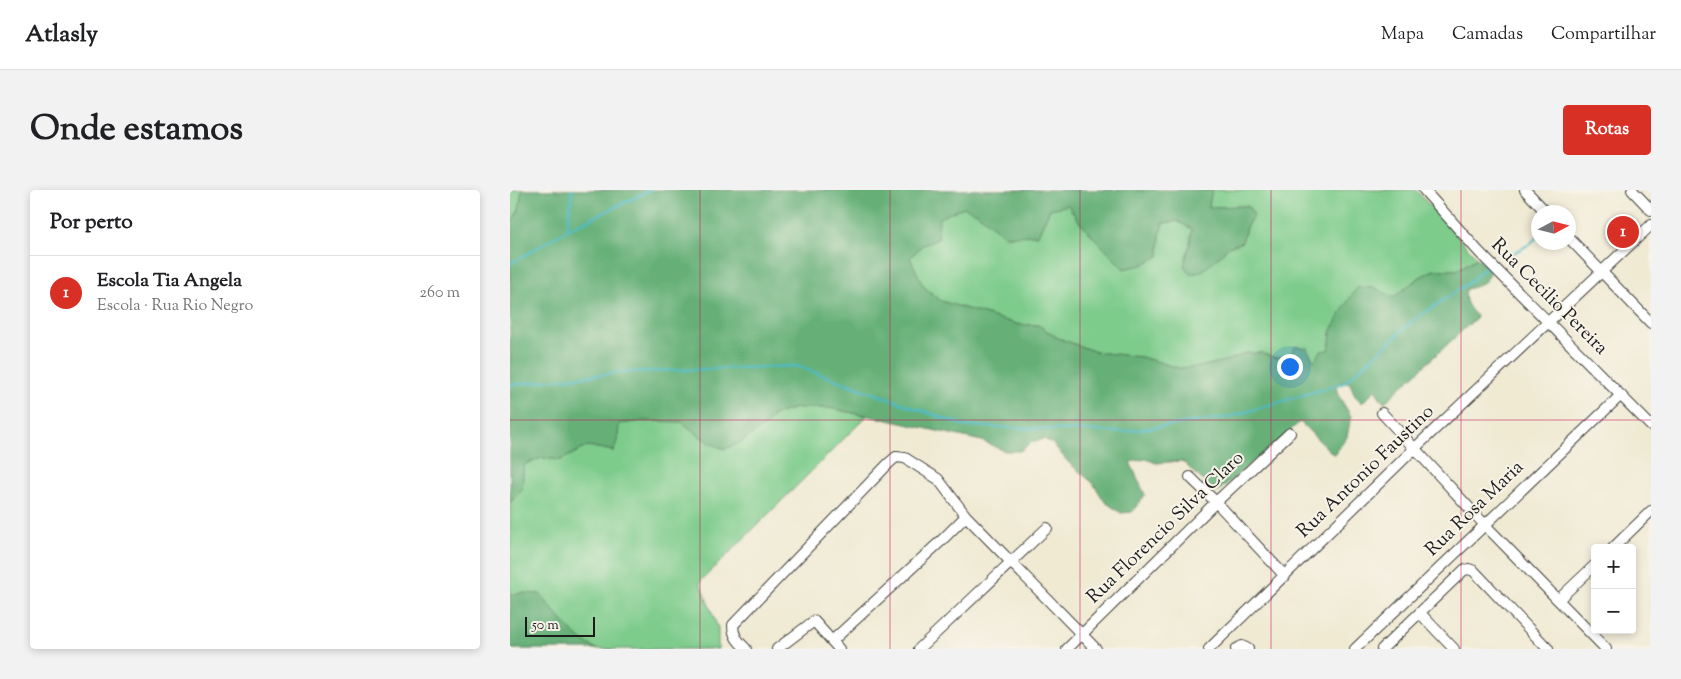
<!DOCTYPE html>
<html lang="pt">
<head>
<meta charset="utf-8">
<style>
	:root { --surface:#fff; --page:#f2f2f2; --text:#202124; --muted:#757577; --line:#e0e0e0; --accent:#d93025 }
	body { margin:0; font-family:"Sorts Mill Goudy",serif; background:var(--page); color:var(--text) }
	.controls { position:absolute; right:15px; bottom:15px; display:grid; overflow:hidden; border-radius:5px; box-shadow:0 2px 8px #0003 }
	.controls button { width:45px; height:45px; display:grid; place-items:center; padding:0; border:0; border-bottom:1px solid var(--line); background:var(--surface); color:var(--text); font:25px sans-serif }
	.compass { position:absolute; left:1021px; top:15px; width:45px; height:45px; border-radius:50%; background:var(--surface); box-shadow:0 2px 8px #0003; rotate:83deg }
	.scale { position:absolute; left:15px; bottom:12px; width:70px; box-sizing:border-box; padding-left:5px; border:2px solid #1c1c1c; border-top:0; font-size:14px; line-height:18px; white-space:nowrap; color:#1c1c1c; -webkit-text-stroke:4px #f7f3e8; paint-order:stroke }
	.you { position:absolute; left:779px; top:176px; width:18px; height:18px; margin:-12px; border:4px solid #fff; border-radius:50%; background:#1a73e8; box-shadow:0 0 0 8px #1a73e833 }
	.badge { display:grid; place-items:center; width:32px; height:32px; border-radius:50%; background:var(--accent); color:#fff; font-size:16px; font-weight:700 }
	.pin { position:absolute; translate:-50% -50%; border:2px solid #fff; box-shadow:0 1px 5px #0006 }
	.list { margin:0; padding:0; list-style:none }
	h2 { display:flex; justify-content:space-between; align-items:center; height:65px; margin:0; padding:0 20px; font-size:21px }
	h2 small { font-size:16px; font-weight:400; color:var(--muted) }
	.list li { display:grid; grid-template-columns:32px 1fr auto; gap:15px; align-items:center; box-sizing:border-box; height:75px; padding:0 20px; border-top:1px solid var(--line) }
	.list b { display:block; font-size:19px; white-space:nowrap }
	.list p { margin:0; font-size:16px; white-space:nowrap; color:var(--muted) }
	.list em { font-size:16px; font-style:normal; color:var(--muted) }
	.map { position:relative; flex:none; width:1141px; height:459px; overflow:hidden; border-radius:5px }
	header { display:flex; align-items:center; gap:30px; box-sizing:border-box; height:70px; padding:0 25px; background:var(--surface); border-bottom:1px solid var(--line) }
	header strong { font-size:24px }
	nav { display:flex; gap:28px; margin-inline-start:auto; font-size:18px }
	.intro { display:flex; align-items:center; justify-content:space-between; box-sizing:border-box; height:120px; padding:0 30px }
	h1 { margin:0; font-size:35px }
	.button { padding:12px 22px; border-radius:5px; background:var(--accent); color:#fff; font-size:18px; font-weight:700 }
	main { display:flex; gap:30px; padding:0 30px }
	aside { flex:1; background:var(--surface); border-radius:5px; box-shadow:0 2px 8px #0003 }
	.map>svg:first-child { display:block }
	.green { fill:#7ecc8c; stroke:#4d7454 }
	.forest { fill:#66b078; stroke:#41664a }
	.lines { fill:none; stroke-linecap:round; stroke-linejoin:round }
	.stream { stroke:#4ab9c2; stroke-width:2.5 }
	.minor-casing { stroke:#3c3b37; stroke-width:12 }
	.minor { stroke:#fff; stroke-width:10 }
	.grid { fill:none; stroke:#c2185b; stroke-width:1; stroke-opacity:0.55 }
	.labels { text-anchor:middle; dominant-baseline:central; stroke-width:4; stroke-linejoin:round; paint-order:stroke }
	.street-label { font-size:19px; fill:#1c1c1c; stroke:#f7f3e8 }
</style>
</head>
<body>
<header>
<strong>Atlasly</strong>
<nav><a>Mapa</a><a>Camadas</a><a>Compartilhar</a></nav>
</header>
<div class="intro"><h1>Onde estamos</h1><a class="button">Rotas</a></div>
<main>
<aside>
<h2>Por perto<small></small></h2>
<ul class="list">
<li><span class="badge">1</span><div><b>Escola Tia Angela</b><p>Escola · Rua Rio Negro</p></div><em>260 m</em></li>
</ul>
</aside>
<div class="map">
<svg width="1141" height="459" viewBox="0 0 1141 459">
	<rect width="100%" height="100%" fill="#f7f3e8"/>
	<filter id="ink" filterUnits="userSpaceOnUse"><feTurbulence type="fractalNoise" baseFrequency=".02" numOctaves="2"/><feDisplacementMap in="SourceGraphic" scale="10" xChannelSelector="R" yChannelSelector="G"/><feConvolveMatrix kernelMatrix="1 2 1 2 8 2 1 2 1" color-interpolation-filters="sRGB"/></filter>
	<filter id="wash" filterUnits="userSpaceOnUse"><feTurbulence type="fractalNoise" baseFrequency=".0096" numOctaves="4" result="noise"/><feDisplacementMap in="SourceGraphic" scale="20" xChannelSelector="R" yChannelSelector="G"/><feGaussianBlur stdDeviation="1.12" result="paint"/><feColorMatrix in="noise" values="0 0 0 0 0 0 0 0 0 0 0 0 0 0 0 0 0 1.4 0 .05"/><feComposite in="paint" operator="in"/></filter>
	<g filter="url(#wash)">
		<rect width="100%" height="100%" fill="#f0ead3"/>
		<path class="green" d="M0,0H12L9,20L0,35Z
			M702,0H906L967,68L947,80H924L910,87L884,107L878,105L832,123L821,143L819,160L804,171L779,165L765,168L753,163H736L719,170L689,177L669,178L631,167L586,162L548,148L528,135H510L431,111L413,96L400,68L411,56L428,49V28L454,17L467,23L496,46L528,45L540,19L558,15L571,34L588,51L649,66L650,45L653,33L667,31L682,39L680,53L674,76L681,84L691,82L712,64L716,58L732,52L736,37L744,25L737,16L698,17Z
			M286,218H319L357,226L190,392L208,438V459H87C64,449 46,424 30,404L12,403L0,405V313L12,299L13,282L15,274L32,268L51,270L78,256L103,261L108,247L109,234L133,231L172,232L199,253L255,236L263,225Z"/>
		<path class="forest" d="M12,0H702L699,17L738,16L744,25L736,37L732,52L716,58L712,64L691,82L680,84L674,76L680,53L682,39L667,31L653,33L650,45L649,66L632,75L614,79L571,34L558,15L540,19L528,45L495,46L467,23L454,17L429,28L428,49L411,56L400,68L413,96L431,111L510,135H528L548,148L586,162L631,167L669,178L689,177L719,170L736,163H753L765,168L779,165L786,156L797,158L804,171L811,161L819,160C821,154 820,149 821,143C823,134 841,105 848,97L865,98L884,107L910,87L924,80H947L967,68L977,76L980,84C976,94 966,97 956,99C953,111 959,118 967,127L874,213L865,200L852,213L845,206L840,193L832,191L827,197V203L841,226L837,247L824,265L790,232L706,303L672,271L646,273L636,269L620,272L635,305L622,322L611,323L595,312L583,293L559,273L542,253L534,249L522,252L510,261H495L472,251L369,228L319,218H286L263,225L255,236L229,253L215,259L199,253L172,232L133,231L109,234L108,247L104,261L78,256L51,270L32,268L15,274L13,282L12,299L0,313V35L9,20Z
			M12,403L30,404C46,423 64,449 87,459H0V405Z"/>
		<g class="lines">
			<path class="stream" d="M57,40L62,0
				M994,68L1020,54L1028,46
				M0,74L57,40L141,0
				M0,195L115,182L287,176L455,236L612,242L719,227L834,193L904,130L960,92L977,76"/>
		</g>
	</g>
	<g filter="url(#ink)">
		<g class="lines">
			<defs>
				<path id="minor" d="M914,0L969,62L1141,236
					M1015,0L1036,22
					M1122,0L1141,20
					M1058,47L1141,133
					M872,223L974,334L1096,459
					M680,287L706,312L775,386
					M1103,358L1141,321
					M1049,409L1085,375
					M910,423L944,459
					M322,451L432,350L456,326L586,459
					M236,459C228,451 223,446 223,435L379,273L386,267L395,268L428,289L456,326
					M267,459L304,431L329,459
					M409,459L537,338
					M557,459L706,312L780,243
					M699,459L904,259L1141,35
					M726,459L732,456L738,459
					M845,459L1111,205
					M872,459L954,380L959,379L964,381L1038,459"/>
			</defs>
			<use href="#minor" class="minor-casing"/>
			<use href="#minor" class="minor"/>
		</g>
	</g>
	<path class="grid" d="M190,0V459M380,0V459M570,0V459M761,0V459M951,0V459M0,230H1141"/>
	<g class="labels">
		<g class="street-label">
			<text transform="translate(1039 107) rotate(45)">Rua Cecilio Pereira</text>
			<text transform="translate(856 282) rotate(-44)">Rua Antonio Faustino</text>
			<text transform="translate(965 319) rotate(-44)">Rua Rosa Maria</text>
			<text transform="translate(656 338) rotate(-44)">Rua Florencio Silva Claro</text>
		</g>
	</g>
</svg>
<div class="controls">
<button>+</button>
<button>−</button>
</div>
<svg class="compass" viewBox="-18 -18 36 36"><path d="M0-13l5 13h-10z" fill="#e53935"/><path d="M0 13l5-13h-10z" fill="#757577"/></svg>
<div class="scale">50 m</div>
<div class="you"></div>
<div class="pin badge" style="left:1113px;top:42px">1</div>
</div>
</main>
</body>
</html>
